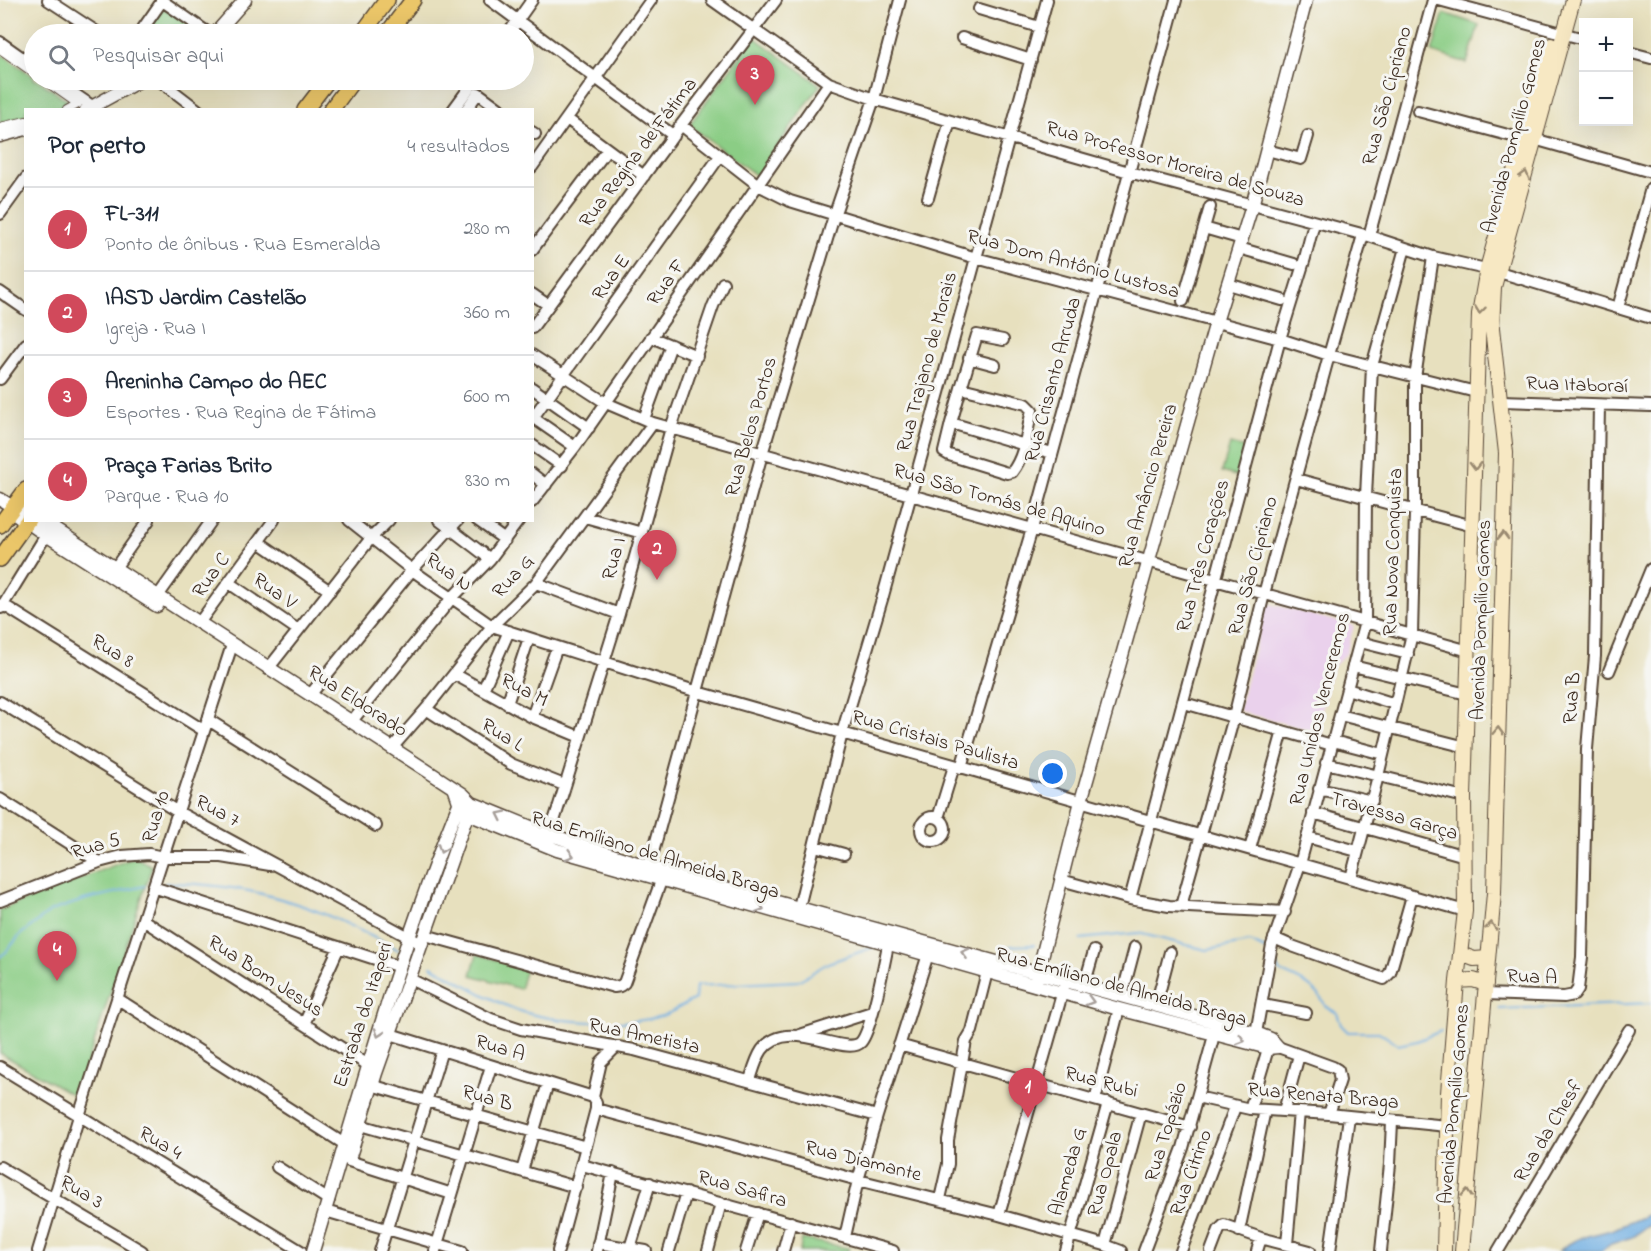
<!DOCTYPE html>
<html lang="pt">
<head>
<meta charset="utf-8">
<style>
	:root { --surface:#fff; --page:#f6f6f7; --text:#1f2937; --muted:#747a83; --line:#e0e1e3; --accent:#d1495b }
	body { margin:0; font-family:"Indie Flower",sans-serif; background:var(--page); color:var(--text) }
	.controls { position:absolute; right:18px; top:18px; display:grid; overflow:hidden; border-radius:0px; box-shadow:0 6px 24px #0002 }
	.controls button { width:54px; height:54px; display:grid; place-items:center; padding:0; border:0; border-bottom:2px solid var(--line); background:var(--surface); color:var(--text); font:30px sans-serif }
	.you { position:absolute; left:1053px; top:774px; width:21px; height:21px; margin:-15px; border:4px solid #fff; border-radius:50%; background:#1a73e8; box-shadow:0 0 0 9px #1a73e833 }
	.badge { display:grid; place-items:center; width:39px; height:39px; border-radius:50%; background:var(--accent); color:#fff; font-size:20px; font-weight:700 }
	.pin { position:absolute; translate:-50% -50px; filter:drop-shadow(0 2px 3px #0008) }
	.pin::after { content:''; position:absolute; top:32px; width:21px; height:18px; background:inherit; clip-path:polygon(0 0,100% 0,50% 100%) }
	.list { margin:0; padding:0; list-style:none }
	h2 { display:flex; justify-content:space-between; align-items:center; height:78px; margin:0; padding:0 24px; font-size:26px }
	h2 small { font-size:20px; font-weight:400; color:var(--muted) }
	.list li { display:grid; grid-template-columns:39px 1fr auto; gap:18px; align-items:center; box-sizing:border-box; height:84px; padding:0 24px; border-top:2px solid var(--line) }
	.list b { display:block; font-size:22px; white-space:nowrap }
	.list p { margin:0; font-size:20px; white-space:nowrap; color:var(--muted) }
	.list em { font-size:20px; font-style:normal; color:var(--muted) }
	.icon { flex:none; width:33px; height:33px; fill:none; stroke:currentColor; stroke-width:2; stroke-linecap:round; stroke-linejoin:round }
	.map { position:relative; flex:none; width:1651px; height:1251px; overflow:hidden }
	.search { position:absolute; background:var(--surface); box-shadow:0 6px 24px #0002; left:24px; top:24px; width:510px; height:66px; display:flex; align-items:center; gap:15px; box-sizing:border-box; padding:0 21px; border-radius:33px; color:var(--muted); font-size:22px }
	.panel { position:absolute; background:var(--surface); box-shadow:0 6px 24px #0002; left:24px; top:108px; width:510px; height:414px; border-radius:0px }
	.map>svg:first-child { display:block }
	.built { fill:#ead1ec }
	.green { fill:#8bcd85; stroke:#637c52; stroke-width:1.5 }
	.water { fill:#70aee2; stroke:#566c80; stroke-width:1.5 }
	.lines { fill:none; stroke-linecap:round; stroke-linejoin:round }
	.stream { stroke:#70aee2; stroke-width:2 }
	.pedestrian-casing { stroke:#554536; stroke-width:10 }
	.minor-casing { stroke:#554536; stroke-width:14 }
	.tertiary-casing { stroke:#554536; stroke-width:15 }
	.secondary-casing { stroke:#554536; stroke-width:16 }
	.primary-casing { stroke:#554536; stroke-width:18 }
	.pedestrian { stroke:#fff; stroke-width:8 }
	.minor { stroke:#fff; stroke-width:10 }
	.tertiary { stroke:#fff; stroke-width:12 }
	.secondary { stroke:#f7e8c3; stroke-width:14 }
	.primary { stroke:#ebc669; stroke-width:15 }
	.oneway { stroke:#998970 }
	.oneway2 { stroke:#a79f9a }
	.labels { text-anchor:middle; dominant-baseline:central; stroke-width:6; stroke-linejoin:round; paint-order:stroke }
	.street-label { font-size:20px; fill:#3b2a1e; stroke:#f6f6f2 }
</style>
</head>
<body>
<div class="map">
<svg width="1651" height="1251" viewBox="0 0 1651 1251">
	<rect width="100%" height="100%" fill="#f6f6f2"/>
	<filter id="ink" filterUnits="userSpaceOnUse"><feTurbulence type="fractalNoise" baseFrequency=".0167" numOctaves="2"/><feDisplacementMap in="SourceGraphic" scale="12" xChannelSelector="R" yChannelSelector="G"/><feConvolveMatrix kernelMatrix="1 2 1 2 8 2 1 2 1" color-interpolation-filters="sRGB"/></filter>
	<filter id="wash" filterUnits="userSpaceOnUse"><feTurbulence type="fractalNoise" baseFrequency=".008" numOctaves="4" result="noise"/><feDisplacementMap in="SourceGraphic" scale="24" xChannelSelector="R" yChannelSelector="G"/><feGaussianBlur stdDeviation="1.35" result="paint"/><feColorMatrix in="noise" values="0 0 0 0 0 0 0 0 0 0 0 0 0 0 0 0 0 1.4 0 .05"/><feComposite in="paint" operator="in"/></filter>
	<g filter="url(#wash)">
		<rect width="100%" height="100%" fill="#e7e0be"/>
		<path class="built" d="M1271,604L1354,626L1346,654L1334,666L1327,685L1326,699L1319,716L1324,734L1241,712L1239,708L1266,606Z"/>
		<path class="green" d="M166,9L203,34H144L161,10Z
			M1444,13L1479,25L1467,63L1432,52Z
			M754,37L820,85L757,176L689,125Z
			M0,53L34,77V80H38L72,104L52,109L26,110L25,117L0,124Z
			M1230,444L1245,448L1236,476L1222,472Z
			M135,857L152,866L76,1097L0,1053V910Z
			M477,954L526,969L520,989L471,975Z
			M802,1239L849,1248L848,1251H800Z"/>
		<path class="water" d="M1651,1214V1224L1632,1237L1611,1244L1601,1251H1559C1580,1234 1588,1237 1611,1230C1625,1225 1638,1218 1651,1214Z"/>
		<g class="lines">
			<path class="stream" d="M165,883C209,883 256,890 297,904C332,915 366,934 399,950
				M1080,939L1138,933L1207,950L1250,942L1267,950
				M1010,946L1034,945
				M0,957L6,952L20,935L51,911L87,899L145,886
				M1274,959L1279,971C1296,978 1319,987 1325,1006L1337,1013L1341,1025L1348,1032H1379L1398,1045L1417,1041L1441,1031
				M431,966C458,980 484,997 512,1008C549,1023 623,1027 662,1016C673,1012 684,1004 695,999L696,986L798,981L828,963L874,947
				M1499,1009L1651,1003"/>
		</g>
	</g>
	<g filter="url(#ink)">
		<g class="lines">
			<defs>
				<path id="pedestrian" d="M0,49L34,73
					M44,80L78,104L67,110
					M0,127L26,121"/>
				<path id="minor" d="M48,0L100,34
					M161,0L210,34
					M490,0L674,136
					M712,0L829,83L874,99L1129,172L1369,236L1433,257L1499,272L1651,318
					M1439,0L1584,39
					M979,9L1039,27
					M139,34L162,1
					M508,34L532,0
					M962,38L1031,60
					M0,42L34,66
					M1628,52L1651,58
					M54,80L92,106
					M159,80L198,110
					M453,110L475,80
					M466,110L478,93L501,110
					M1418,111L1523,139
					M567,119L644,176
					M681,125L758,185L790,201L976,258L1280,339L1329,355L1476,392
					M532,132L535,134
					M1534,139L1651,172
					M1267,150L1301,159L1308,136
					M532,167L651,0
					M928,198L950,121
					M0,214L26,178
					M1204,228L1242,239
					M1369,236L1433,0
					M1239,248L1294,264
					M532,250L607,150
					M1228,284L1282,300
					M0,292L26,310
					M532,294L548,305
					M1183,301L1210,207
					M1618,308L1651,188
					M532,328L681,125L776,0
					M651,337L697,356
					M532,355L606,403L653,423L1469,651
					M969,358L995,365
					M0,379L26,344
					M532,388L589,428
					M961,388L977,335L1003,340
					M1501,401L1651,406
					M532,417L575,447
					M532,419L720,156
					M644,419L671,345
					M951,423L944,452L949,455L1007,473L1012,472C1025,456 1027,430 1032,410L1026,404L961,388L951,423L1052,453
					M532,445L562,466
					M532,474L546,485
					M1296,479L1473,526
					M532,502L575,447L829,83
					M585,517L642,533
					M349,520L412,570L492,626L698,692L1465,911
					M439,520L490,559
					M477,520L505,540
					M259,542L330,591
					M115,568L149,520
					M229,583L298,630
					M536,583L619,614
					M153,603L212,520
					M2,604L203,730
					M1,608L46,535
					M199,623L274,520
					M1360,642L1408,654
					M1353,666L1467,694
					M268,669L371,538L389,520
					M1609,671L1651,569
					M454,674L532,717L580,737
					M1347,689L1395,704
					M483,690L509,631
					M310,695L412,570L458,520
					M0,702L178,812L416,941
					M1184,703L1332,745
					M507,704L529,638
					M426,709L511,764L564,785
					M1340,715L1466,747
					M532,717L557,647
					M207,719L376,826
					M351,722L451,599L490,559L519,520
					M1333,741L1383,754
					M392,748L426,709L492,626L536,583L653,423
					M1326,763L1464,797
					M961,768L1032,529L1176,0
					M1319,789L1372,801
					M0,799L99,862
					M1313,813L1465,856
					M921 829a12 12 0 1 1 24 0a12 12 0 1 1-24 0Z
					M938,818L954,766
					M1307,837L1357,851
					M546,840L555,818L619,614L671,428L713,306L723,283
					M815,846L844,854
					M1250,849L1283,731
					M649,867L762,454L834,216L874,99L900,0
					M1351,878L1378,776L1412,634L1415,511V378L1433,257
					M1061,880L1130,899L1169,906L1285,912
					M153,887L400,967
					M1130,899L1280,339L1305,258L1314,223
					M0,901L99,862L122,856L149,854L163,857H222L270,865
					M1181,906L1234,717L1264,594L1331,348L1363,235
					M799,907L842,733L883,596L1047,0
					M143,920L368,1065
					M425,935L614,987L620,986L624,983L661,881
					M1274,938L1292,946L1384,979L1390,973L1412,896
					M409,980H412L491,1019L521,1029L634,1050L877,1116
					M1084,986L1094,951
					M1485,994L1564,997L1574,995L1578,989L1582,957L1587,749L1595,656L1599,405
					M1122,996L1135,947
					M118,999L349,1147
					M1156,1005L1170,952
					M1263,1005L1306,1013
					M304,1024L339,947
					M1256,1033L1272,945L1300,864L1365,622L1366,497L1372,366L1405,248
					M390,1034L593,1097L596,1102V1109L558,1251
					M800,1035L872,1012
					M899,1045L1190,1127
					M1278,1047L1333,1067L1338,1070L1340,1080L1329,1114
					M0,1067L301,1251
					M750,1080C753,1071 756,1059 762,1050C788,1015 846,1058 861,1042C872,1029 884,964 888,945
					M378,1087L586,1147
					M593,1097L601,1062L616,1047
					M1197,1097L1250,1109L1329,1114L1447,1126
					M1095,1100L1119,1009
					M596,1109L858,1180L999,1215L1105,1245L1121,1251
					M1250,1109L1270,1042
					M1284,1111L1299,1055
					M360,1125L576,1187
					M349,1161L452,1194
					M582,1165L893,1251
					M0,1167L142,1251
					M277,1167L329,1200
					M522,1171L548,1083
					M940,1199L948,1164V1140L966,1041L972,1031L987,972
					M332,1213L462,1251
					M999,1215L1064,987
					M1239,1231L1265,1110
					M845,1237L858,1180L877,1116L930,948
					M598,1243L646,1251
					M1287,1244L1299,1112
					M1105,1245L1141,1113
					M630,1248L650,1183
					M38,1251L79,1116L232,645
					M380,1251L442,1050
					M435,1251L491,1066
					M597,1251L613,1173
					M669,1251L686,1193
					M708,1251L721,1203
					M746,1251L758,1213
					M783,1251L791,1222
					M1066,1251L1108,1103
					M1144,1251L1183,1148L1216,1028
					M1181,1251L1235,1107
					M1211,1251L1219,1230L1224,1225L1261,1238L1310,1251
					M1257,1251L1261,1238
					M1330,1251L1349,1117
					M1381,1251L1390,1164L1392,1122
					M1498,1251L1629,1030"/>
				<path id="tertiary" d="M215,34L245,0
					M86,110L141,80
					M0,136L26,129
					M0,499L13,507L20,508
					M13,507L16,514L46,535L157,606
					M41,520L463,794L472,803L548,834L649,867L1256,1033L1271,1039L1278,1047
					M455,790L459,802L468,814L557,850L1119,1009L1268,1048L1278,1047
					M1035,985L1081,801L1216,322L1252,206L1306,0
					M350,1156L376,1073L470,807
					M313,1251C359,1099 400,945 461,799"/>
				<path id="secondary" d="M1461,954L1474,959L1488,958
					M1457,981L1473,980L1486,984
					M1444,1251L1448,1093L1457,981L1465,911L1464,797L1479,314L1487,269L1523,139L1551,45
					M1462,1251L1494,893L1506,453L1492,328L1494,287L1573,0"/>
				<path id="primary" d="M362,34L387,0
					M387,34L413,0
					M305,110L328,80
					M331,110L353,80
					M0,525L26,490
					M0,559L28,520"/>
			</defs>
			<use href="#pedestrian" class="pedestrian-casing"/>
			<use href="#minor" class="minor-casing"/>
			<use href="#tertiary" class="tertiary-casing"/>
			<use href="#secondary" class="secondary-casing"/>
			<use href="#primary" class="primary-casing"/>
			<use href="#pedestrian" class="pedestrian"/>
			<use href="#minor" class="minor"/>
			<use href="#tertiary" class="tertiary"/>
			<use href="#secondary" class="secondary"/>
			<use href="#primary" class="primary"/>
		</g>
		<defs><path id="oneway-chevron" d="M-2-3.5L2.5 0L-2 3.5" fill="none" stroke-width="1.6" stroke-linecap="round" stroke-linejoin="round" transform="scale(1.5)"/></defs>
		<g class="oneway">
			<use href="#oneway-chevron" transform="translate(1525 175) rotate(-75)"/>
			<use href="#oneway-chevron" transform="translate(1480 310) rotate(97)"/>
			<use href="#oneway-chevron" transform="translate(1475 466) rotate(91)"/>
			<use href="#oneway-chevron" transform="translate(1503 536) rotate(-89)"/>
			<use href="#oneway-chevron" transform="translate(1498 731) rotate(-88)"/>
			<use href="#oneway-chevron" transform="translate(1491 926) rotate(-84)"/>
			<use href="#oneway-chevron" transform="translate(1467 1193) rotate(-85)"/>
		</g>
		<g class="oneway2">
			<use href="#oneway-chevron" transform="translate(501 815) rotate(-154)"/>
			<use href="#oneway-chevron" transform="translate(442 849) rotate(110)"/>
			<use href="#oneway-chevron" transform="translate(570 855) rotate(16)"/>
			<use href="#oneway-chevron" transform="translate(760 908) rotate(16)"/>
			<use href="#oneway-chevron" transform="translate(965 953) rotate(-166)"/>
			<use href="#oneway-chevron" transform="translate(1090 1001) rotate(16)"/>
			<use href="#oneway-chevron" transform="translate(379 1033) rotate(109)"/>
			<use href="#oneway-chevron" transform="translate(1241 1040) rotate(16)"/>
		</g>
	</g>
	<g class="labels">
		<g class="street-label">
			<text transform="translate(1388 96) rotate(-75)">Rua São Cipriano</text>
			<text transform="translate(1515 136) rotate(-75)">Avenida Pompílio Gomes</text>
			<text transform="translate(639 153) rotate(-53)">Rua Regina de Fátima</text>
			<text transform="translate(1175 165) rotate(16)">Rua Professor Moreira de Souza</text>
			<text transform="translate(1073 265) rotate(15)">Rua Dom Antônio Lustosa</text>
			<text transform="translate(612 278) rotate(-55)">Rua E</text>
			<text transform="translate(667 283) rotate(-55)">Rua F</text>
			<text transform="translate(928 362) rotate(-75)">Rua Trajano de Morais</text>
			<text transform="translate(1054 380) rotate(-75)">Rua Crisanto Arruda</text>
			<text transform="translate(1577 386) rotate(2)">Rua Itaboraí</text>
			<text transform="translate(752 427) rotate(-74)">Rua Belos Portos</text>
			<text transform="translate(1149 486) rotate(-74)">Rua Amâncio Pereira</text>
			<text transform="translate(999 501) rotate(16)">Rua São Tomás de Aquino</text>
			<text transform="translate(1394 552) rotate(-88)">Rua Nova Conquista</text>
			<text transform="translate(1204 556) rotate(-75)">Rua Três Corações</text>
			<text transform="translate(615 559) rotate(-74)">Rua I</text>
			<text transform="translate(1254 566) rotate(-75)">Rua São Cipriano</text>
			<text transform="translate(448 573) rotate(36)">Rua N</text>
			<text transform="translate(212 576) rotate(-54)">Rua C</text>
			<text transform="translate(514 577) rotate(-47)">Rua G</text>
			<text transform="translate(274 592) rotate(35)">Rua V</text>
			<text transform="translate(1482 620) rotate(-88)">Avenida Pompílio Gomes</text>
			<text transform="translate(112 652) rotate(32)">Rua 8</text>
			<text transform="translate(524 691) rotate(27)">Rua M</text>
			<text transform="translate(1573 698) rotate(-85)">Rua B</text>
			<text transform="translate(357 702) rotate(33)">Rua Eldorado</text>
			<text transform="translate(1321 709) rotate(-76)">Rua Unidos Venceremos</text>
			<text transform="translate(502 736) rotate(31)">Rua L</text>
			<text transform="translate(935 741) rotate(16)">Rua Cristais Paulista</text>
			<text transform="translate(217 812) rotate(28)">Rua 7</text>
			<text transform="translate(157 817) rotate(-73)">Rua 10</text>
			<text transform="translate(1394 817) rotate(16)">Travessa Garça</text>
			<text transform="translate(96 847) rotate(-17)">Rua 5</text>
			<text transform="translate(655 856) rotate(17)">Rua Emíliano de Almeida Braga</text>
			<text transform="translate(265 977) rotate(33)">Rua Bom Jesus</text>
			<text transform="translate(1532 978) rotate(2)">Rua A</text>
			<text transform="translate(1121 988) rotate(15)">Rua Emíliano de Almeida Braga</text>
			<text transform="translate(364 1015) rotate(-72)">Estrada do Itaperi</text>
			<text transform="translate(644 1037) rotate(12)">Rua Ametista</text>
			<text transform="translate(500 1049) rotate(17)">Rua A</text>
			<text transform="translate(1101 1083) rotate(15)">Rua Rubi</text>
			<text transform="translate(1323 1097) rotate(5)">Rua Renata Braga</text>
			<text transform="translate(487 1099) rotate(16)">Rua B</text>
			<text transform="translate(1455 1104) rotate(-85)">Avenida Pompílio Gomes</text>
			<text transform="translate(1167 1132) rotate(-73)">Rua Topázio</text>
			<text transform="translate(1549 1132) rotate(-59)">Rua da Chesf</text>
			<text transform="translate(160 1144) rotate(31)">Rua 4</text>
			<text transform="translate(863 1162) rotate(14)">Rua Diamante</text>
			<text transform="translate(1069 1172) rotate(-74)">Alameda G</text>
			<text transform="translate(1192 1173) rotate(-70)">Rua Citrino</text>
			<text transform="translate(1106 1174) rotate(-75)">Rua Opala</text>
			<text transform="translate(742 1190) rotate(16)">Rua Safira</text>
			<text transform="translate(81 1193) rotate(31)">Rua 3</text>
		</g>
	</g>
</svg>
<div class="controls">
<button>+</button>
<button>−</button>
</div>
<div class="you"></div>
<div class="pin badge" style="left:1028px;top:1118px">1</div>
<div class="pin badge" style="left:657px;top:580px">2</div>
<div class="pin badge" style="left:755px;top:105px">3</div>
<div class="pin badge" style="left:57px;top:981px">4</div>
<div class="search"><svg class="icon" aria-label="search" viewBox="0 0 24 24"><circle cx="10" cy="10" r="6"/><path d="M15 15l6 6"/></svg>Pesquisar aqui</div>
<section class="panel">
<h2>Por perto<small>4 resultados</small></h2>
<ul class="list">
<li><span class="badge">1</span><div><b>FL-311</b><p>Ponto de ônibus · Rua Esmeralda</p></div><em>280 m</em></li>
<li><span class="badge">2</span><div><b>IASD Jardim Castelão</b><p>Igreja · Rua I</p></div><em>360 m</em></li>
<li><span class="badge">3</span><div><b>Areninha Campo do AEC</b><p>Esportes · Rua Regina de Fátima</p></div><em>600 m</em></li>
<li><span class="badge">4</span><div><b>Praça Farias Brito</b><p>Parque · Rua 10</p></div><em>830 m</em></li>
</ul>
</section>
</div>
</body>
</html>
